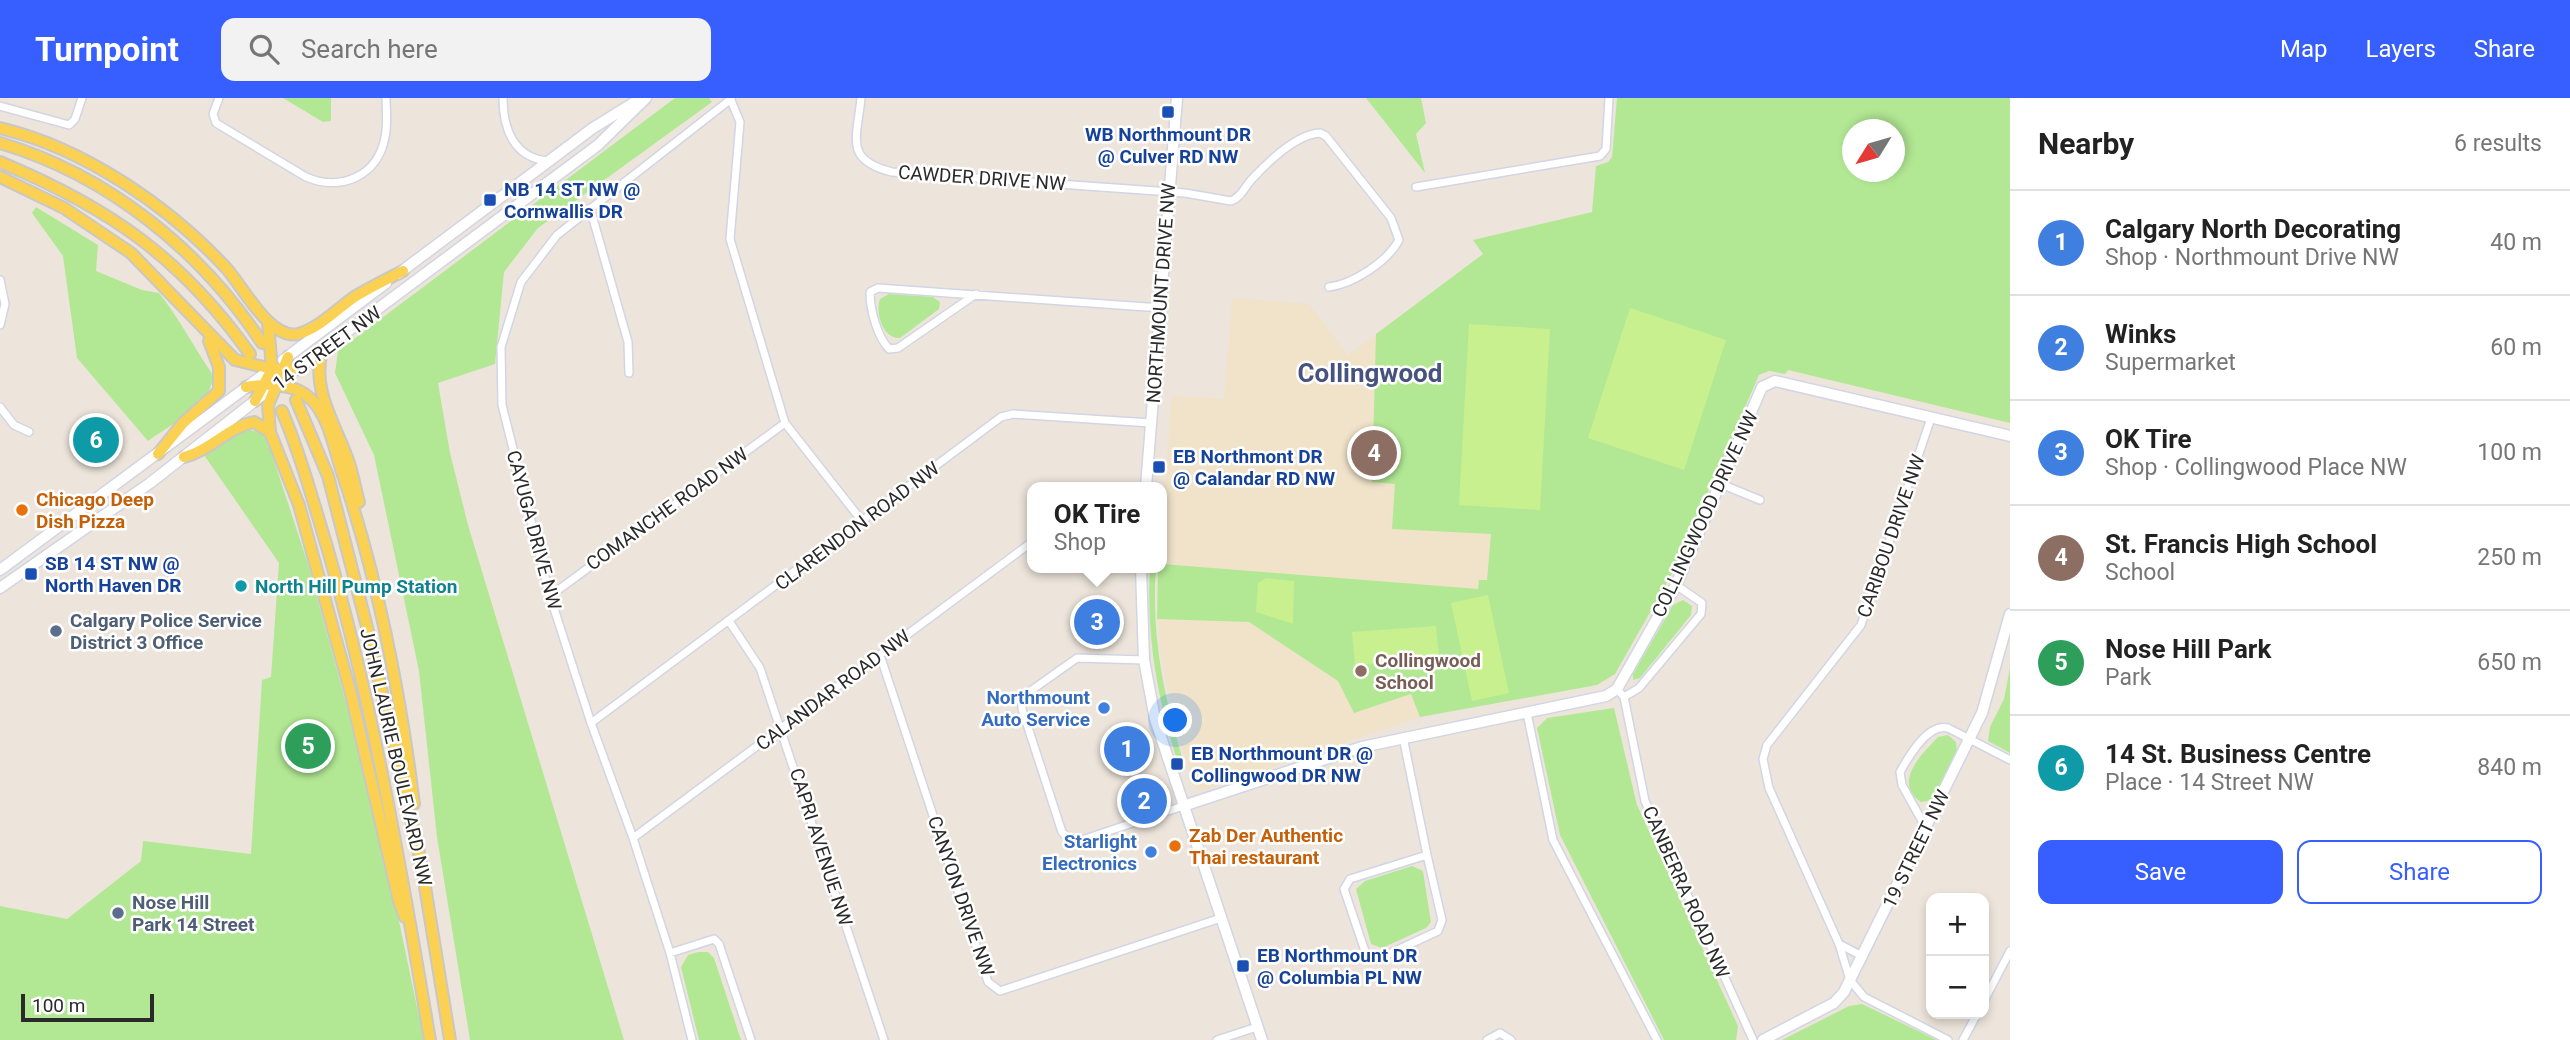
<!DOCTYPE html>
<html lang="en">
<head>
<meta charset="utf-8">
<style>
	:root { --surface:#fff; --page:#f2f2f2; --text:#222; --muted:#767676; --line:#e0e0e0; --accent:#375fff }
	body { margin:0; font-family:Roboto,sans-serif; background:var(--page); color:var(--text) }
	.controls { position:absolute; right:21px; bottom:21px; display:grid; overflow:hidden; border-radius:14px; box-shadow:0 4px 10px #0003 }
	.controls button { width:63px; height:63px; display:grid; place-items:center; padding:0; border:0; border-bottom:2px solid var(--line); background:var(--surface); color:var(--text); font:35px sans-serif }
	.compass { position:absolute; left:1842px; top:21px; width:63px; height:63px; border-radius:50%; background:var(--surface); box-shadow:0 4px 10px #0003; rotate:233deg }
	.scale { position:absolute; left:21px; bottom:18px; width:133px; box-sizing:border-box; padding-left:7px; border:4px solid #2a2a2a; border-top:0; font-size:19px; line-height:24px; white-space:nowrap; color:#2a2a2a; -webkit-text-stroke:5px #fff; paint-order:stroke }
	.you { position:absolute; left:1176px; top:623px; width:24px; height:24px; margin:-18px; border:5px solid #fff; border-radius:50%; background:#1a73e8; box-shadow:0 0 0 10px #1a73e833 }
	.badge { display:grid; place-items:center; width:46px; height:46px; border-radius:50%; background:var(--accent); color:#fff; font-size:23px; font-weight:700 }
	.pin { position:absolute; translate:-50% -50%; border:4px solid #fff; box-shadow:0 2px 7px #0006 }
	.popup { position:absolute; left:1027px; top:384px; width:140px; height:91px; box-sizing:border-box; display:grid; place-content:center; border-radius:14px; background:var(--surface); filter:drop-shadow(0 2px 5px #0005); font-size:23px; white-space:nowrap; color:var(--muted) }
	.popup b { font-size:26px; color:var(--text) }
	.popup::after { content:''; position:absolute; left:50%; top:100%; margin-left:-14px; border:14px solid transparent; border-top-color:var(--surface) }
	.list { margin:0; padding:0; list-style:none }
	h2 { display:flex; justify-content:space-between; align-items:center; height:91px; margin:0; padding:0 28px; font-size:30px }
	h2 small { font-size:23px; font-weight:400; color:var(--muted) }
	.list li { display:grid; grid-template-columns:46px 1fr auto; gap:21px; align-items:center; box-sizing:border-box; height:105px; padding:0 28px; border-top:2px solid var(--line) }
	.list b { display:block; font-size:26px; white-space:nowrap }
	.list p { margin:0; font-size:23px; white-space:nowrap; color:var(--muted) }
	.list em { font-size:23px; font-style:normal; color:var(--muted) }
	.actions { display:flex; gap:14px; padding:21px 28px }
	.actions a { flex:1; padding:16px 0; border:2px solid var(--accent); border-radius:14px; text-align:center; font-size:24px; color:var(--accent) }
	.actions .main { background:var(--accent); color:#fff }
	.icon { flex:none; width:38px; height:38px; fill:none; stroke:currentColor; stroke-width:2; stroke-linecap:round; stroke-linejoin:round }
	.map { position:relative; flex:none; width:2010px; height:942px; overflow:hidden }
	header { display:flex; align-items:center; gap:42px; box-sizing:border-box; height:98px; padding:0 35px; background:var(--accent); color:#fff }
	header strong { font-size:33px }
	nav { display:flex; gap:38px; margin-inline-start:auto; font-size:24px }
	.search { width:490px; height:63px; background:var(--page); display:flex; align-items:center; gap:18px; box-sizing:border-box; padding:0 24px; border-radius:14px; color:var(--muted); font-size:26px }
	main { display:flex }
	aside { flex:1; background:var(--surface) }
	.map>svg:first-child { display:block }
	.education { fill:#f0e3ca }
	.green { fill:#b2e894; fill-rule:evenodd }
	.pitch { fill:#c8f08f }
	.lines { fill:none; stroke-linecap:round; stroke-linejoin:round }
	.street-casing { stroke:#d1d5e4; stroke-width:10 }
	.secondary-casing { stroke:#d1d5e4; stroke-width:13 }
	.primary-casing { stroke:#c8c8c8; stroke-width:14 }
	.street { stroke:#fff; stroke-width:7 }
	.secondary { stroke:#fff; stroke-width:10 }
	.primary { stroke:#fad153; stroke-width:10 }
	.transit-dot { fill:#1a4fb4; stroke:#fff; stroke-width:2.5 }
	.food-dot { fill:#e8710a; stroke:#fff; stroke-width:2.5 }
	.culture-dot { fill:#0f9aa8; stroke:#fff; stroke-width:2.5 }
	.service-dot { fill:#5c6f8a; stroke:#fff; stroke-width:2.5 }
	.education-dot { fill:#8d6e63; stroke:#fff; stroke-width:2.5 }
	.shop-dot { fill:#3f7fe0; stroke:#fff; stroke-width:2.5 }
	.labels { text-anchor:middle; dominant-baseline:central; stroke-width:5; stroke-linejoin:round; paint-order:stroke }
	.transit-label { font-size:19px; font-weight:bold; fill:#164399; stroke:#fff; text-anchor:start }
	.street-label { font-size:19px; fill:#2a2a2a; stroke:#fff }
	.food-label { font-size:19px; font-weight:bold; fill:#c56008; stroke:#fff; text-anchor:start }
	.culture-label { font-size:19px; font-weight:bold; fill:#0d838f; stroke:#fff; text-anchor:start }
	.service-label { font-size:19px; font-weight:bold; fill:#4e5e75; stroke:#fff; text-anchor:start }
	.education-label { font-size:19px; font-weight:bold; fill:#785e54; stroke:#fff; text-anchor:start }
	.shop-label { font-size:19px; font-weight:bold; fill:#366cbe; stroke:#fff; text-anchor:end }
	.district-label { font-size:26px; font-weight:bold; fill:#47527f; stroke:#fff }
</style>
</head>
<body>
<header>
<strong>Turnpoint</strong>
<div class="search"><svg class="icon" aria-label="search" viewBox="0 0 24 24"><circle cx="10" cy="10" r="6"/><path d="M15 15l6 6"/></svg>Search here</div>
<nav><a>Map</a><a>Layers</a><a>Share</a></nav>
</header>
<main>
<div class="map">
<svg width="2010" height="942" viewBox="0 0 2010 942">
	<rect width="100%" height="100%" fill="#ede5db"/>
	<path class="education" d="M1484,156L1558,594L1420,619L1202,693L1194,688L1177,635L1159,548L1158,470H1162V421L1172,298L1224,301L1232,200L1309,206L1348,257Z"/>
	<path class="green" d="M283,0H331V23L323,24Z
		M675,0H709L712,4L538,130L504,174L495,266L438,285L450,355L468,427L624,942H470L437,739L419,573L374,357L335,275L338,253Z
		M1366,0H1421L1426,25L1416,36L1425,75Z
		M1617,0H2010V325L1788,272L1785,276L1769,273L1759,277L1674,472L1615,576L1597,587L1420,619L1411,596L1354,615L1338,583L1249,524L1157,521L1158,470H1162V466L1478,491L1479,482H1487L1491,436L1392,431L1395,386L1372,384L1376,236L1483,156L1473,142L1592,114L1596,68L1608,64L1612,59ZM1853,32H1895V74H1853Z
		M36,109L98,147L96,173L142,192L159,195C180,221 194,250 213,277C213,306 170,327 148,343L77,260L63,158L32,115Z
		M889,196L933,199L940,204L939,211L900,240C883,241 875,215 880,201Z
		M243,330L262,335L268,344L307,463L376,714L424,942H0V808L67,821L141,763L143,743L251,756L262,582L271,579L279,465L204,357Z
		M1150,470H1156C1151,537 1164,599 1183,662L1178,665C1157,601 1146,537 1150,470Z
		M1683,502L1692,508L1691,517L1640,580L1633,582V576L1673,507Z
		M2010,570V655L1988,643L1990,629L2004,601Z
		M1614,610L1637,707L1738,928L1736,942H1664L1560,737L1537,630L1547,620Z
		M1948,637L1956,644L1957,653L1933,702L1921,704C1892,684 1922,656 1938,639Z
		M1412,768L1423,773L1431,824L1426,830L1382,850L1371,846L1356,791L1365,783Z
		M698,854H708L714,860L741,942H699L681,869L688,857Z
		M1862,906L1937,942H1782L1849,908Z"/>
	<path class="pitch" d="M1630,210L1726,242L1684,372L1588,340Z
		M1469,226L1550,231L1540,412L1459,407Z
		M1266,480L1294,483L1293,526L1256,514L1258,485Z
		M1488,497L1509,595L1472,603L1451,505Z
		M1436,528L1439,560L1355,567L1352,534Z"/>
	<g class="lines">
		<defs>
			<path id="street" d="M219,0L213,16L216,25L306,79C341,94 378,78 385,39C388,26 386,12 386,0
				M503,0C503,31 514,60 548,63
				M730,0L740,24L730,141L785,325L862,423
				M861,0C857,41 844,62 892,74L1185,95L1231,103C1241,100 1245,88 1253,80C1268,64 1297,36 1320,35L1326,38L1391,120L1399,142C1387,164 1353,186 1329,189
				M0,8L69,27L75,21L82,0
				M1416,89L1600,58L1606,51L1609,0
				M590,110L628,244L629,275
				M0,182L5,206L0,227
				M976,196L898,250L889,251C877,238 870,212 870,194L878,190L1147,209H1160
				M0,309L14,327L29,334
				M1931,320L1861,527L1767,647L1763,661L1769,690L1839,846L1850,882L1864,899L1948,942
				M1721,386L1760,402
				M550,498L785,325
				M729,523L760,570L884,942
				M880,557L988,884L1000,893L1221,820
				M1144,562L1077,560L1029,594L1022,601V611L1062,734L1070,742L1079,743L1183,708
				M1617,591L1624,599L1645,703L1753,942
				M1624,599L1639,590L1701,516L1702,505L1676,487
				M1527,615L1553,742L1657,942
				M591,625L1001,319L1013,316L1151,325
				M1403,639L1427,757
				M1926,730L1902,687L1900,674C1909,658 1928,625 1948,630L2010,662
				M633,740L1032,444
				M1427,757L1442,822L1438,833L1376,862L1367,859L1344,791L1350,781Z
				M1839,846L1862,858
				M670,855L714,841L719,846L751,942
				M1984,903L2010,853
				M692,942L670,855L633,740L591,625L550,498L502,307L501,249L521,184L557,137L731,1
				M1217,942L1257,929
				M1487,942L1500,935L1511,942
				M1963,942L1977,916"/>
			<path id="secondary" d="M398,176L593,30L635,4
				M283,262L386,185
				M1146,389L1177,0
				M1141,470L1144,562L1155,621L1262,942
				M0,472L271,271
				M0,490L150,385L274,288L598,47L646,0
				M1183,708L1362,649L1606,598L1617,591L1676,487L1762,289L1775,283L2010,338
				M1763,942L1834,905L1844,894L1982,615L2010,516"/>
			<path id="primary" d="M0,30C84,50 169,108 227,171C243,189 270,242 298,236C319,231 339,209 356,198C371,189 387,181 403,173
				M0,45C108,77 201,152 262,245
				M0,64C108,109 181,159 250,256
				M0,79L64,110L131,155L235,262L272,271H298
				M322,254C311,291 336,328 348,362C353,376 355,390 359,404
				M246,289C267,285 294,285 311,301C329,319 334,350 342,374C378,482 400,593 414,706
				M296,302L328,378L367,529L421,764L450,942
				M255,303L272,271L268,225
				M282,313C301,358 313,403 327,449C374,611 402,776 430,942
				M270,334L268,307L288,259
				M158,356L183,325L219,293V269L209,243
				M184,359C211,352 228,329 254,324L270,334L299,407L351,596L399,803L405,819"/>
		</defs>
		<use href="#street" class="street-casing"/>
		<use href="#secondary" class="secondary-casing"/>
		<use href="#primary" class="primary-casing"/>
		<use href="#street" class="street"/>
		<use href="#secondary" class="secondary"/>
		<use href="#primary" class="primary"/>
	</g>
	<g class="transit-dot">
		<rect x="1161" y="7" width="14" height="14" rx="3.5"/>
		<rect x="483" y="95" width="14" height="14" rx="3.5"/>
		<rect x="1152" y="362" width="14" height="14" rx="3.5"/>
		<rect x="24" y="469" width="14" height="14" rx="3.5"/>
		<rect x="1170" y="659" width="14" height="14" rx="3.5"/>
		<rect x="1236" y="861" width="14" height="14" rx="3.5"/>
	</g>
	<g class="food-dot">
		<circle cx="22" cy="412" r="7"/>
		<circle cx="1175" cy="748" r="7"/>
	</g>
	<circle class="culture-dot" cx="241" cy="488" r="7"/>
	<g class="service-dot">
		<circle cx="56" cy="533" r="7"/>
		<circle cx="118" cy="815" r="7"/>
	</g>
	<circle class="education-dot" cx="1361" cy="573" r="7"/>
	<g class="shop-dot">
		<circle cx="1104" cy="610" r="7"/>
		<circle cx="1151" cy="754" r="7"/>
	</g>
	<g class="labels">
		<g class="transit-label">
			<text x="1168" y="36" text-anchor="middle">WB Northmount DR<tspan x="1168" dy="22">@ Culver RD NW</tspan></text>
			<text x="504" y="91">NB 14 ST NW @<tspan x="504" dy="22">Cornwallis DR</tspan></text>
			<text x="1173" y="358">EB Northmont DR<tspan x="1173" dy="22">@ Calandar RD NW</tspan></text>
			<text x="45" y="465">SB 14 ST NW @<tspan x="45" dy="22">North Haven DR</tspan></text>
			<text x="1191" y="655">EB Northmount DR @<tspan x="1191" dy="22">Collingwood DR NW</tspan></text>
			<text x="1257" y="857">EB Northmount DR<tspan x="1257" dy="22">@ Columbia PL NW</tspan></text>
		</g>
		<g class="street-label">
			<text transform="translate(982 80) rotate(4)">CAWDER DRIVE NW</text>
			<text transform="translate(1161 195) rotate(-86)">NORTHMOUNT DRIVE NW</text>
			<text transform="translate(327 250) rotate(-36)">14 STREET NW</text>
			<text transform="translate(667 411) rotate(-36)">COMANCHE ROAD NW</text>
			<text transform="translate(1705 416) rotate(-65)">COLLINGWOOD DRIVE NW</text>
			<text transform="translate(857 428) rotate(-37)">CLARENDON ROAD NW</text>
			<text transform="translate(534 432) rotate(75)">CAYUGA DRIVE NW</text>
			<text transform="translate(1891 438) rotate(-71)">CARIBOU DRIVE NW</text>
			<text transform="translate(833 592) rotate(-37)">CALANDAR ROAD NW</text>
			<text transform="translate(396 659) rotate(77)">JOHN LAURIE BOULEVARD NW</text>
			<text transform="translate(821 749) rotate(72)">CAPRI AVENUE NW</text>
			<text transform="translate(1916 751) rotate(-64)">19 STREET NW</text>
			<text transform="translate(1686 794) rotate(66)">CANBERRA ROAD NW</text>
			<text transform="translate(961 798) rotate(71)">CANYON DRIVE NW</text>
		</g>
		<g class="food-label">
			<text x="36" y="401">Chicago Deep<tspan x="36" dy="22">Dish Pizza</tspan></text>
			<text x="1189" y="737">Zab Der Authentic<tspan x="1189" dy="22">Thai restaurant</tspan></text>
		</g>
		<g class="culture-label">
			<text x="255" y="488">North Hill Pump Station</text>
		</g>
		<g class="service-label">
			<text x="70" y="522">Calgary Police Service<tspan x="70" dy="22">District 3 Office</tspan></text>
			<text x="132" y="804">Nose Hill<tspan x="132" dy="22">Park 14 Street</tspan></text>
		</g>
		<g class="education-label">
			<text x="1375" y="562">Collingwood<tspan x="1375" dy="22">School</tspan></text>
		</g>
		<g class="shop-label">
			<text x="1090" y="599">Northmount<tspan x="1090" dy="22">Auto Service</tspan></text>
			<text x="1137" y="743">Starlight<tspan x="1137" dy="22">Electronics</tspan></text>
		</g>
		<g class="district-label">
			<text x="1370" y="275">Collingwood</text>
		</g>
	</g>
</svg>
<div class="controls">
<button>+</button>
<button>−</button>
</div>
<svg class="compass" viewBox="-18 -18 36 36"><path d="M0-13l5 13h-10z" fill="#e53935"/><path d="M0 13l5-13h-10z" fill="#767676"/></svg>
<div class="scale">100 m</div>
<div class="you"></div>
<div class="pin badge" style="left:1127px;top:651px;background:#3f7fe0">1</div>
<div class="pin badge" style="left:1144px;top:703px;background:#3f7fe0">2</div>
<div class="pin badge" style="left:1097px;top:524px;background:#3f7fe0">3</div>
<div class="popup"><b>OK Tire</b>Shop</div>
<div class="pin badge" style="left:1374px;top:355px;background:#8d6e63">4</div>
<div class="pin badge" style="left:308px;top:648px;background:#2e9e5b">5</div>
<div class="pin badge" style="left:96px;top:342px;background:#0f9aa8">6</div>
</div>
<aside>
<h2>Nearby<small>6 results</small></h2>
<ul class="list">
<li><span class="badge" style="background:#3f7fe0">1</span><div><b>Calgary North Decorating</b><p>Shop · Northmount Drive NW</p></div><em>40 m</em></li>
<li><span class="badge" style="background:#3f7fe0">2</span><div><b>Winks</b><p>Supermarket</p></div><em>60 m</em></li>
<li><span class="badge" style="background:#3f7fe0">3</span><div><b>OK Tire</b><p>Shop · Collingwood Place NW</p></div><em>100 m</em></li>
<li><span class="badge" style="background:#8d6e63">4</span><div><b>St. Francis High School</b><p>School</p></div><em>250 m</em></li>
<li><span class="badge" style="background:#2e9e5b">5</span><div><b>Nose Hill Park</b><p>Park</p></div><em>650 m</em></li>
<li><span class="badge" style="background:#0f9aa8">6</span><div><b>14 St. Business Centre</b><p>Place · 14 Street NW</p></div><em>840 m</em></li>
</ul>
<div class="actions"><a class="main">Save</a><a>Share</a></div>
</aside>
</main>
</body>
</html>
